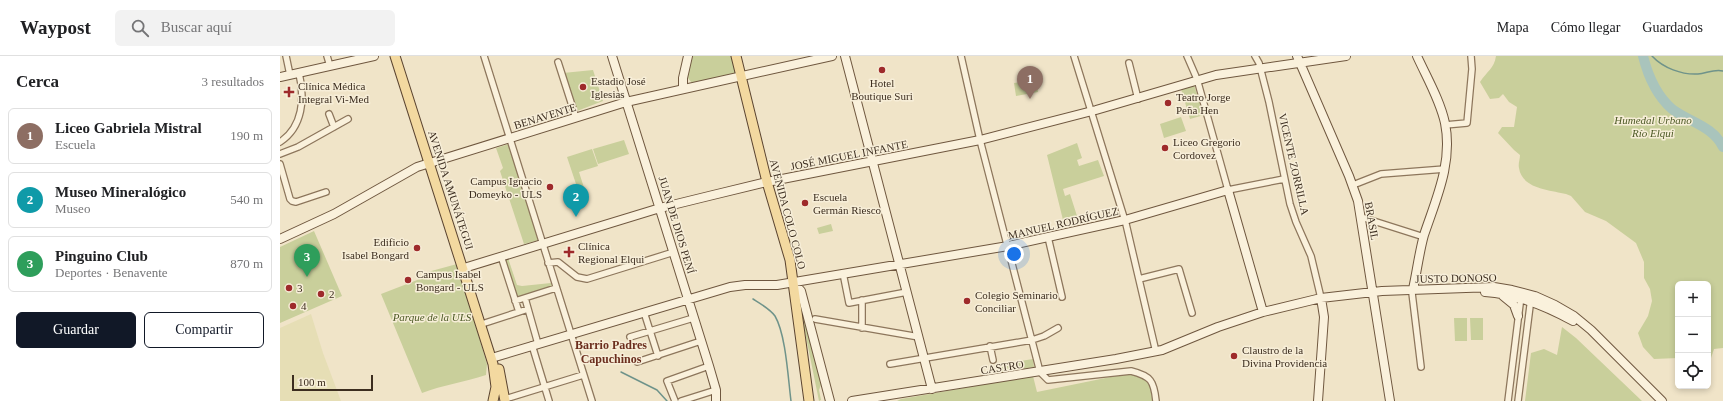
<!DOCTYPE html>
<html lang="es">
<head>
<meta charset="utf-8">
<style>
	:root { --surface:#fff; --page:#f2f2f2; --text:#202124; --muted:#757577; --line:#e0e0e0; --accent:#111827 }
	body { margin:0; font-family:Georgia,serif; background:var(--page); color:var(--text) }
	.controls { position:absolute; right:12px; bottom:12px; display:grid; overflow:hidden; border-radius:6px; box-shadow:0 2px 6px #0003 }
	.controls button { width:36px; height:36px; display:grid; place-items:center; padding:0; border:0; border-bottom:1px solid var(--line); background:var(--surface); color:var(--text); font:20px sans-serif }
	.scale { position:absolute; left:12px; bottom:10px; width:81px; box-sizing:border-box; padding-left:4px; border:2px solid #3d2e20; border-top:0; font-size:11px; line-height:14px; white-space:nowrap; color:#3d2e20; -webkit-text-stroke:3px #f7eed8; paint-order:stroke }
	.you { position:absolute; left:734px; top:198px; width:14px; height:14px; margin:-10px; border:3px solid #fff; border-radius:50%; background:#1a73e8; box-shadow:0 0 0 6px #1a73e833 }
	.badge { display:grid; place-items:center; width:26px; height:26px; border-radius:50%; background:var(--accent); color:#fff; font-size:13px; font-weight:700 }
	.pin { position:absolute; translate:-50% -33px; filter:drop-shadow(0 1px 2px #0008) }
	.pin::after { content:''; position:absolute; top:21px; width:14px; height:12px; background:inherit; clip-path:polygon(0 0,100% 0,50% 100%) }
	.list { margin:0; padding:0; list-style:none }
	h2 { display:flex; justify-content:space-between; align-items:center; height:52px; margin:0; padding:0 16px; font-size:17px }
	h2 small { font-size:13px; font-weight:400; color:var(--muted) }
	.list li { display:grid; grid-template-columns:26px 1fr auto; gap:12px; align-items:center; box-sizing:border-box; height:56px; margin:0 8px 8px; padding:0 8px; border:1px solid var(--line); border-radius:6px }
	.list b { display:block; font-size:15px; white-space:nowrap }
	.list p { margin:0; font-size:13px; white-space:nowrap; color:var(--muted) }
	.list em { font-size:13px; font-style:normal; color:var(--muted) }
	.actions { display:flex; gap:8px; padding:12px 16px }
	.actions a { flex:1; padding:9px 0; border:1px solid var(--accent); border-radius:6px; text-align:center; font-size:14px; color:var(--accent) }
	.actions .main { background:var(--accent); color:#fff }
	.icon { flex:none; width:22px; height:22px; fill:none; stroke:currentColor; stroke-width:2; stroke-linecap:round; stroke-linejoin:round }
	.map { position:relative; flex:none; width:1443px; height:345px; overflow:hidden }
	header { display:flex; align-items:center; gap:24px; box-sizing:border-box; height:56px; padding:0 20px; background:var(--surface); border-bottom:1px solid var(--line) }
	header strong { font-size:19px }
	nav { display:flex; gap:22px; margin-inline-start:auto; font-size:14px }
	.search { width:280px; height:36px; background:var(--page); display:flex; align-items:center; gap:10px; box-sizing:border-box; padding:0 14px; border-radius:6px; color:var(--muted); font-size:15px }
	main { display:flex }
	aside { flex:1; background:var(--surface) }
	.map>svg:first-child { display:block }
	.farmland { fill:#e6deb5 }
	.green { fill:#c9cf9b }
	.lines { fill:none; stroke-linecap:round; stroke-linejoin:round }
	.stream { stroke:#6f938a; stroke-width:1.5 }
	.river { stroke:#a9c4bc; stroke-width:10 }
	.street-casing { stroke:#8d765c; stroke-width:8 }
	.secondary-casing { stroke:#6f573f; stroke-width:10 }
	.primary-casing { stroke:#5b4430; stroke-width:11 }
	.street { stroke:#faf1dc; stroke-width:5.5 }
	.secondary { stroke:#faf1dc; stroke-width:8 }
	.primary { stroke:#f3d9a0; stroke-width:9 }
	.poi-dot { fill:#9e2a2b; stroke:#f7eed8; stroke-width:1.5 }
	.labels { text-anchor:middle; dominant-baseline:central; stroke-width:3; stroke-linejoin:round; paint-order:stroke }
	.poi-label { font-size:11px; fill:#3d2e20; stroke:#f7eed8; text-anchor:start }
	.street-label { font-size:11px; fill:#3d2e20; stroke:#f7eed8 }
	.park-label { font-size:11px; font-style:italic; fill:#4d5a26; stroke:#f7eed8 }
	.neighbourhood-label { font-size:12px; font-weight:bold; fill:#6b2e1e; stroke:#f7eed8 }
</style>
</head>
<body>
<header>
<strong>Waypost</strong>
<div class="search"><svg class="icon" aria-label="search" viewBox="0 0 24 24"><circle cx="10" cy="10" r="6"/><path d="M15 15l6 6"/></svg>Buscar aquí</div>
<nav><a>Mapa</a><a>Cómo llegar</a><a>Guardados</a></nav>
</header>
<main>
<aside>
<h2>Cerca<small>3 resultados</small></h2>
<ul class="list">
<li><span class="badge" style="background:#8d6e63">1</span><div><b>Liceo Gabriela Mistral</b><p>Escuela</p></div><em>190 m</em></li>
<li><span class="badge" style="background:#0f9aa8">2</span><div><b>Museo Mineralógico</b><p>Museo</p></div><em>540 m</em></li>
<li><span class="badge" style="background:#2e9e5b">3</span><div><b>Pinguino Club</b><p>Deportes · Benavente</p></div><em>870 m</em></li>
</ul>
<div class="actions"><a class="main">Guardar</a><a>Compartir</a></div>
</aside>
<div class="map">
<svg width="1443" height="345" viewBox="0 0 1443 345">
	<rect width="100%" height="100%" fill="#f0e4c8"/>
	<path class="farmland" d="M31,258L43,297L61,345H0V272Z"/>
	<path class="green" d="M413,0H454L458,15L453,18L412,27L407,21Z
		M1216,0H1443V292L1434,293L1429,308L1428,228H1398V302L1374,303L1363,291L1358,277L1368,260L1372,245L1370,233L1364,222V206L1356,187L1326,165L1305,156L1291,140L1286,138C1270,134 1242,133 1239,112C1238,108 1240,103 1240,99L1234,94L1218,77L1222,71H1234L1237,51L1229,46L1223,38L1219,42L1210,43L1200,26C1207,15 1214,13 1216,0Z
		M313,14L323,45L297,55L283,17Z
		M756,24L758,36L736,40L734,27Z
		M914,29L924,59L910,63L901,33Z
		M901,61L906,75L884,82L880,68Z
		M344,84L349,98L318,108L313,93Z
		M797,87L802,102L797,104L799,110L818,104L824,120L783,133L785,140L790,138L797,160L783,164L767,99Z
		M229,88L259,184L244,188L220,115L223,112L216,92Z
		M312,93L318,110L299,116L306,138L300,140L287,101Z
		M551,168L553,175L539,178L537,172Z
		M34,175L62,240L0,267V191Z
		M228,202L237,229L242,230L271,227L273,231L236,242L224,204Z
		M177,208L207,308L206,319C184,326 163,329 142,337L101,238L145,221L144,217Z
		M517,237L542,326L539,334L541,344L539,345Z
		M1174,262H1187V285H1175Z
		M1190,262H1203V284H1191Z
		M1282,271L1296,282L1362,345H1245L1251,297L1264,293L1277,299Z
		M753,303L754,311L719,317L717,309Z
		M850,317C868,321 871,328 874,345H617L621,343L753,320L757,336Z"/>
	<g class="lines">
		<path class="stream" d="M1372,0C1383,12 1402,19 1418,18C1427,17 1434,13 1443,15
			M473,243C481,248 490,253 495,260C506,279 508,322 511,345
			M341,316L377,334L387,345"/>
		<path class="river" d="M1363,0C1368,20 1376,39 1392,53C1409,66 1433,70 1443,91"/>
		<defs>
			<path id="street" d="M6,0L10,19
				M47,0L50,10
				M204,0L312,345
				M681,0L700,84L760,316L768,324L851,315C871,320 874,325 876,345
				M794,0L846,168L876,296
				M907,0L917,23L948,134L1004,123
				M975,0L979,7L989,46L1010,148L1016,166L1031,200L1041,242
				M278,6L296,62
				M849,7L858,43
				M49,58L54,71
				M1165,69L1187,67L1192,13L1191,0
				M0,86C23,71 25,42 19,17
				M0,98L18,91L68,63
				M0,108L10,143L12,145L16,146L46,136
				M1073,129L1101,118L1165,113
				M1081,161L1144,181
				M768,181L782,241
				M221,200L239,256
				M268,207L278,206L297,221L307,223L394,196
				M563,217L569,247L627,236
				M859,223L899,213L912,257
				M1133,233L1132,237L1141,311
				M245,242L258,288
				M582,244V272
				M235,245L276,232
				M364,256L378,300
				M535,263L639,281
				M205,267L248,253
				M350,281L410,263
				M252,289L269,345
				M710,290L713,304
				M357,306L421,285
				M610,308L752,284L764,280L778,272
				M225,343L303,319
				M395,345L387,325L429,310
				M401,345L436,334
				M1228,345L1241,240
				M1238,345L1251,242"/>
			<path id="secondary" d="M332,0L429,310L436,334V345
				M565,0L652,333
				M1017,0L1069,120L1078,145L1110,345
				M0,21L94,0
				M403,33V22L408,0
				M0,183L54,158L137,111L346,46L552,0
				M184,212L380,152L433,139L487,126L700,84L816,54L936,19L1066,0
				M513,226L521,235L550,345
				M1133,233C1137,215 1139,197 1144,179C1156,143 1173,107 1165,67C1160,44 1147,22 1137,0
				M1205,236C1236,238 1266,250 1293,265
				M1223,240L1234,249L1238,260
				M215,301L450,231L465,229H497L728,190L845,164L948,134L983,256
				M572,345L836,303L882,294L938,271L983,256L1041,242L1102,235L1214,231L1232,234L1255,240L1275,249L1294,260L1311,274L1382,345
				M1038,345L1044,261L1041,242"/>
			<path id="primary" d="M115,0L213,308L216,331L213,345
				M456,0L487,126L510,204L529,345
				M219,313L225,345"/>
		</defs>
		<use href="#street" class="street-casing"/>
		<use href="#secondary" class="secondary-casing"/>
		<use href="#primary" class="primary-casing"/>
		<use href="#street" class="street"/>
		<use href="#secondary" class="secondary"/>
		<use href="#primary" class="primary"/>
	</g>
	<g class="poi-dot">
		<circle cx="602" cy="14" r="4"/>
		<circle cx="303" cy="31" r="4"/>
		<path d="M7 30h4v4h4v4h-4v4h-4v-4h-4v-4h4z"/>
		<circle cx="888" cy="47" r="4"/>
		<circle cx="885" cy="92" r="4"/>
		<circle cx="270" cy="131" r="4"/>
		<circle cx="525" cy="147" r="4"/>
		<circle cx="137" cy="192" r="4"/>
		<path d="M287 190h4v4h4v4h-4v4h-4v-4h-4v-4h4z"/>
		<circle cx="128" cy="224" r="4"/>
		<circle cx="9" cy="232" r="4"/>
		<circle cx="41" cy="238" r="4"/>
		<circle cx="687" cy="245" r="4"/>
		<circle cx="13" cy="250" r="4"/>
		<circle cx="954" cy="300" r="4"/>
	</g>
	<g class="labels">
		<g class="poi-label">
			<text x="311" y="25">Estadio José<tspan x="311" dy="13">Iglesias</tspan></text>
			<text x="602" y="27" text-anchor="middle">Hotel<tspan x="602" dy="13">Boutique Suri</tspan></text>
			<text x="18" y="30">Clínica Médica<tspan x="18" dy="13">Integral Vi-Med</tspan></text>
			<text x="896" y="41">Teatro Jorge<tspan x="896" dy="13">Peña Hen</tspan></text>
			<text x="893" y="86">Liceo Gregorio<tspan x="893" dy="13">Cordovez</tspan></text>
			<text x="262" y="125" text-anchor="end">Campus Ignacio<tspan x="262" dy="13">Domeyko - ULS</tspan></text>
			<text x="533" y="141">Escuela<tspan x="533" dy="13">Germán Riesco</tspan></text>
			<text x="129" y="186" text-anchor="end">Edificio<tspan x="129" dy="13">Isabel Bongard</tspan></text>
			<text x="298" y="190">Clínica<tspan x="298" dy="13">Regional Elqui</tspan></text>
			<text x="136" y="218">Campus Isabel<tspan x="136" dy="13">Bongard - ULS</tspan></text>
			<text x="17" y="232">3</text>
			<text x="49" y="238">2</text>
			<text x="695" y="239">Colegio Seminario<tspan x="695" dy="13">Conciliar</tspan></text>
			<text x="21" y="250">4</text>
			<text x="962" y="294">Claustro de la<tspan x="962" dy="13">Divina Providencia</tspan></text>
		</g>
		<g class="street-label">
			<text transform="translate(265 60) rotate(-17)">BENAVENTE</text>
			<text transform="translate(569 99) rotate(-11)">JOSÉ MIGUEL INFANTE</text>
			<text transform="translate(1014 108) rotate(77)">VICENTE ZORRILLA</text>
			<text transform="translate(171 134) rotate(72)">AVENIDA AMUNÁTEGUI</text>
			<text transform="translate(508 158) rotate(75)">AVENIDA COLO COLO</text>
			<text transform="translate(1092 165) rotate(80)">BRASIL</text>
			<text transform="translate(783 167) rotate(-13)">MANUEL RODRÍGUEZ</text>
			<text transform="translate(397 169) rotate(73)">JUAN DE DIOS PENÍ</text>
			<text transform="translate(1176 222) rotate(-1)">JUSTO DONOSO</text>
			<text transform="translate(722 311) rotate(-9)">CASTRO</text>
		</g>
		<g class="park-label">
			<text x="1373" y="64">Humedal Urbano<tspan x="1373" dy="13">Río Elqui</tspan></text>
			<text x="152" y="261">Parque de la ULS</text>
		</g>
		<g class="neighbourhood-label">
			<text x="331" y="289">Barrio Padres<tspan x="331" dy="14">Capuchinos</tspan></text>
		</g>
	</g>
</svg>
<div class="controls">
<button>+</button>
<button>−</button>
<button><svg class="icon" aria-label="locate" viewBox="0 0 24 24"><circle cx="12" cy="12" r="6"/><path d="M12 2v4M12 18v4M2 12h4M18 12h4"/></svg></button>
</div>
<div class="scale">100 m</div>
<div class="you"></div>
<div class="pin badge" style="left:750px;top:43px;background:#8d6e63">1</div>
<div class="pin badge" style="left:296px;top:161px;background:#0f9aa8">2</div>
<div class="pin badge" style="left:27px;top:221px;background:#2e9e5b">3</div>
</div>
</main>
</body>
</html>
